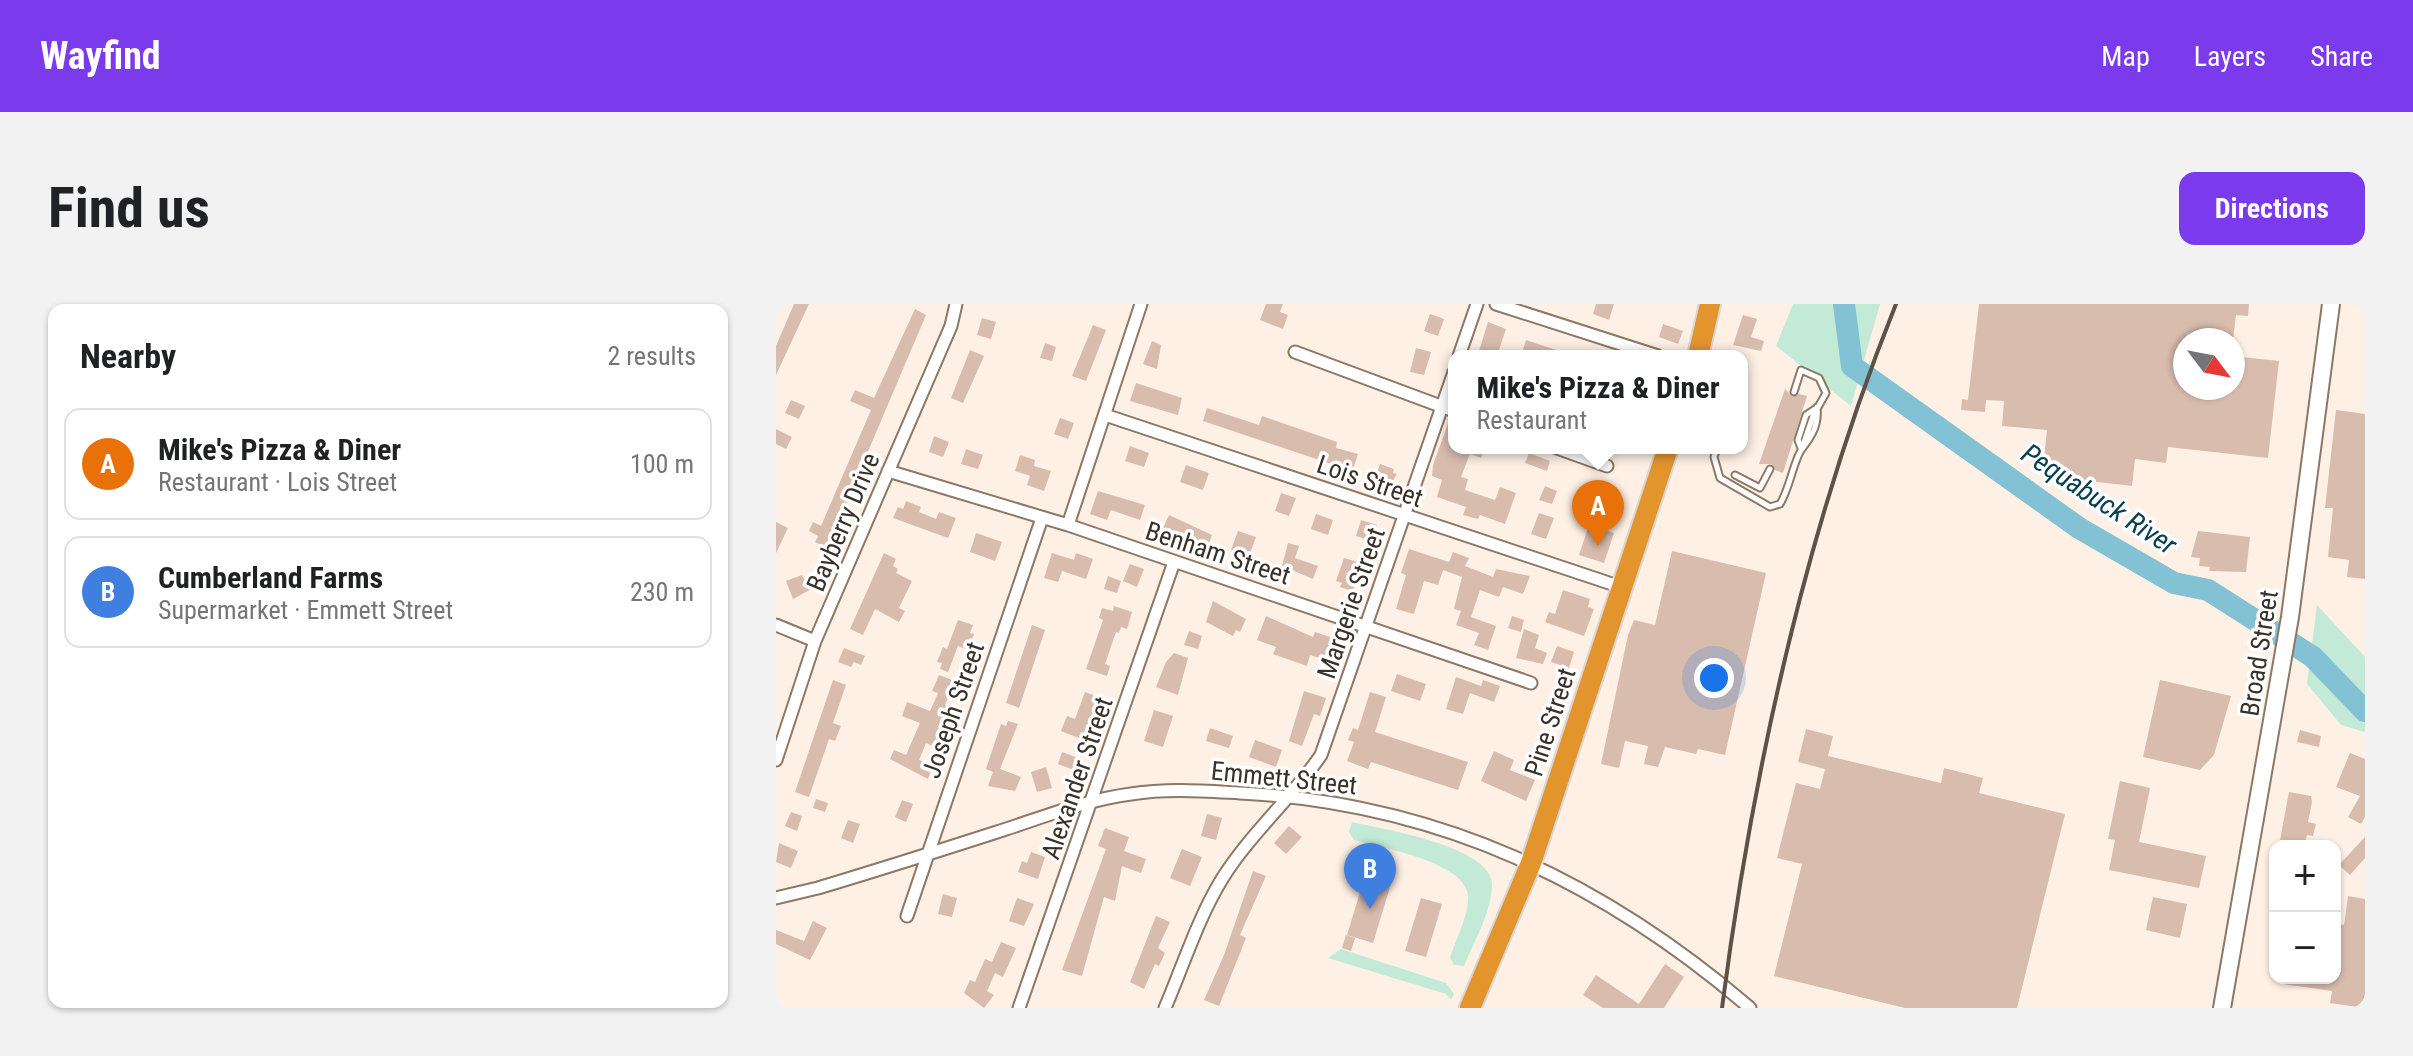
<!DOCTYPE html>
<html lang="en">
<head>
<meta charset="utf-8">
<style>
	:root { --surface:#fff; --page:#f2f2f2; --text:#202124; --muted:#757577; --line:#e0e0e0; --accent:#7c3aed }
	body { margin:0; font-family:"Roboto Condensed",sans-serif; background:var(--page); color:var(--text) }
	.controls { position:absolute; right:24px; bottom:24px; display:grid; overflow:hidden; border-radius:16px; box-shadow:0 2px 6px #0004 }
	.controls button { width:72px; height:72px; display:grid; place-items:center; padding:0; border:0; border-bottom:2px solid var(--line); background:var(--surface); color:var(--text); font:40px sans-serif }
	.compass { position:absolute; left:1397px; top:24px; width:72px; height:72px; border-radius:50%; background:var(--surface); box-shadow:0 2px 6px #0004; rotate:122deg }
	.you { position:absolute; left:938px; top:374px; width:28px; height:28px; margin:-20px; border:6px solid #fff; border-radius:50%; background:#1a73e8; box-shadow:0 0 0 12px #1a73e833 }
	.badge { display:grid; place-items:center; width:52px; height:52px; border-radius:50%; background:var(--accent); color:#fff; font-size:26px; font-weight:700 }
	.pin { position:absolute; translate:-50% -66px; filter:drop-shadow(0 2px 4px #0008) }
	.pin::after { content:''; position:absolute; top:42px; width:28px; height:24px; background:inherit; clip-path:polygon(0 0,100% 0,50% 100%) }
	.popup { position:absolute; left:672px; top:46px; width:300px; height:104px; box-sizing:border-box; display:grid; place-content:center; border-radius:16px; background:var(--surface); filter:drop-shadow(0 2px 6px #0005); font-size:26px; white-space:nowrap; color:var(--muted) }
	.popup b { font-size:30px; color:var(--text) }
	.popup::after { content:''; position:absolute; left:50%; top:100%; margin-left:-16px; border:16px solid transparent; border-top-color:var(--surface) }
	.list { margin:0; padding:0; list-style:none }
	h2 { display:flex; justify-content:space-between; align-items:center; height:104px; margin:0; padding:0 32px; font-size:34px }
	h2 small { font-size:26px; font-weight:400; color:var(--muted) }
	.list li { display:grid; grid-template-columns:52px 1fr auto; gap:24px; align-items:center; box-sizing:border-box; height:112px; margin:0 16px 16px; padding:0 16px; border:2px solid var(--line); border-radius:16px }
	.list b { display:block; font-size:30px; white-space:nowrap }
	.list p { margin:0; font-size:26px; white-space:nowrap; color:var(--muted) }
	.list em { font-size:26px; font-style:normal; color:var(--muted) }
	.map { position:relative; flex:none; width:1589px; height:704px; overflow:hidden; border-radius:16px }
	header { display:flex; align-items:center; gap:48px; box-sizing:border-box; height:112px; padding:0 40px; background:var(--accent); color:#fff }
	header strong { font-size:38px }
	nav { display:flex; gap:44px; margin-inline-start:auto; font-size:28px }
	.intro { display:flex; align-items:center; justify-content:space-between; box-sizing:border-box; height:192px; padding:0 48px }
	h1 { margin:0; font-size:56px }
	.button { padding:20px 36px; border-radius:16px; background:var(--accent); color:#fff; font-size:28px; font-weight:700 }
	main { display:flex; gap:48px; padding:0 48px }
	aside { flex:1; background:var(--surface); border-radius:16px; box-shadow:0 2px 6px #0004 }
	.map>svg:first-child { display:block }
	.green { fill:#c3ead7 }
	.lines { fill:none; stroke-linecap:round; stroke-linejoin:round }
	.river { stroke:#83c1d4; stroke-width:22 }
	.building { fill:#d8bcae }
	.lane-casing { stroke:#8d7866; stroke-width:9 }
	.street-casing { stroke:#8d7866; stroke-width:15 }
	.secondary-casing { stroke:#8d7866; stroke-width:20 }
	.highway-casing { stroke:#d7d6d4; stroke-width:24 }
	.lane { stroke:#fff; stroke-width:5 }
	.street { stroke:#fff; stroke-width:11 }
	.secondary { stroke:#fff; stroke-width:16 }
	.highway { stroke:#e4942d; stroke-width:20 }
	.rail { stroke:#5c524a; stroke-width:4 }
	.labels { text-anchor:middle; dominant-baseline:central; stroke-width:7; stroke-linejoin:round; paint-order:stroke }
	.street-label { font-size:26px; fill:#393028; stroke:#fff }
	.water-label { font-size:28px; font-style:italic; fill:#07414f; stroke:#fff }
</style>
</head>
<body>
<header>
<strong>Wayfind</strong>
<nav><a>Map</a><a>Layers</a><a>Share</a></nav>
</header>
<div class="intro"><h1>Find us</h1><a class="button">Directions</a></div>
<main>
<aside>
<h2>Nearby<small>2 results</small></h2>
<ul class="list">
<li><span class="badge" style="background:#e8710a">A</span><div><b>Mike's Pizza &amp; Diner</b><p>Restaurant · Lois Street</p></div><em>100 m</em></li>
<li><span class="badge" style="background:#3f7fe0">B</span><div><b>Cumberland Farms</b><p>Supermarket · Emmett Street</p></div><em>230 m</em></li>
</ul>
</aside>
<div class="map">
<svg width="1589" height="704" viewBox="0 0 1589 704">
	<rect width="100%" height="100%" fill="#fef0e4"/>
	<path class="green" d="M1017,0H1104L1075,102L1000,42Z
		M1541,301L1589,353V428L1565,421L1531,380Z
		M576,518C606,525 715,542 716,580C716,607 698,638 688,662L678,661L674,653C680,636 693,610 692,592C690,558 606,544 578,536L573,528Z
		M565,645L670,679L678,690L675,696L670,690L552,654Z"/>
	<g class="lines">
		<path class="river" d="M1068,0L1076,62L1303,224L1398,279L1432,286L1537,353L1589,407"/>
	</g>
	<path class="building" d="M18,0H33L0,71V42Z
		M490,0H507L504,8L512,11L507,25L484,16Z
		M820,0H838L833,16L817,10Z
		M1203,0H1473L1472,12L1460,11L1457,36H1409V84H1457V52L1503,57L1492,154L1392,143L1390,159L1359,155L1356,182L1279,173L1267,163L1271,126L1226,122L1228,97L1210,96L1209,108L1185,106L1186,95L1192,96Z
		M139,5L150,11L51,244L39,238L42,232L33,227L37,218L45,222L95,106L74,97L79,86L98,94Z
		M654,10L668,15L662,32L648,27Z
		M967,11L981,15L975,33L988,37L985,47L957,41Z
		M206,14L220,18L215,35L201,31Z
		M712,18L730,25L721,52L703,47Z
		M887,20L907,27L902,40L883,33Z
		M317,21L330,26L310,77L296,72Z
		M750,36L792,50V52H745Z
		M376,37L385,41L381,65L367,60Z
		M269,39L280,43L276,57L264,54Z
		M640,44L655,48L648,71L634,68Z
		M194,46L208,52L187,99L175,94Z
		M360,79L406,94L402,111L354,97Z
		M1009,85L1017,93L1023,90L1031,92L1007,169L999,166L996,160H983Z
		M15,96L29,102L23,115L9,109Z
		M431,104L483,121L486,112L561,138L560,144L582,150L574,175L562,171L564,163L427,117Z
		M1560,106L1589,110V275L1571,273L1573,256L1552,253L1557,204H1549Z
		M284,114L298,119L292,135L278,130Z
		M674,114L678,115V144H709L705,154L694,150L685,173L692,175L689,186L719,196L724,183L740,189L729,220L704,211L702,215L687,211L690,203L661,193L666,176L656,172L657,161Z
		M0,125L16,133L10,145L0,140Z
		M158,132L173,138L167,153L153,148Z
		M354,142L373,149L368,163L349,157Z
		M190,145L207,151L202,165L185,160Z
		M753,149L774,157L771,167L749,159Z
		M244,151L259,156L258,162L275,167L268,187L251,181L254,172L239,167Z
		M604,160L618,165L617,169L621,170L610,188L596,184Z
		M410,161L433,169L427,186L404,178Z
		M769,182L781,187L776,200L763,196Z
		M322,187L369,201L364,216L335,206L331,216L314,210Z
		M505,189L520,194L513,212L499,207Z
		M130,197L145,203L143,208L160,215L163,208L180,214L172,234L117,214L122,203L127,205Z
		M763,209L778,214L770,235L755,230Z
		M540,210L557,216L552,231L535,225Z
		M393,211L436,231L430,247L386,226Z
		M585,216L601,221L596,237L580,232Z
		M0,218L12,224L0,249Z
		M813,221L838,229L828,259L803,251Z
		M462,227L480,233L473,252L455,246Z
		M1422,227L1474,233L1470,268L1433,267L1434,263L1423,262L1424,254L1415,253Z
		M200,229L226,238L219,257L194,248Z
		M512,239L523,242L519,254L542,262L537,275L506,262Z
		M633,245L673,258L677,248L693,254L689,262L717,273L720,265L754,272L747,290L727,283L723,293L704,286L695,313L720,322L712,346L698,341L703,329L680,321L685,307L678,305L686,273L667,266L662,281L648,277L638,310L620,305L630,271L625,269Z
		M896,247L990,269L949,451L922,445L920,450L889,443L882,463L868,460L872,442L849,437L843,464L825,460L852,331L858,316L879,321Z
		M108,249L120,255L117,262L122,265L120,269L136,277L123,304L129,307L123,318L99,305L87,331L74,325Z
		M276,249L298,256L300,249L317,255L310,275L286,267L282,278L268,274Z
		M568,254L586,259L577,287L564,283L566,279L560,277Z
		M354,260L368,265L361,283L347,277Z
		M26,271L28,275L37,271L41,282L17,295L10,277Z
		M332,272L345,277L341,289L328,285Z
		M787,286L814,295L812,303L818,305L808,332L769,318L773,308L779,310Z
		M437,297L470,315L464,328L460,326L457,332L430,318Z
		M338,302L356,308L351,325L345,323L343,329L340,328L329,360L334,362L331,372L310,365L327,316L323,314L326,304L337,307Z
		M490,312L537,333L539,328L560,335L563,340L560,349H552L550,356L534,351L531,362L497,350L500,343L481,336Z
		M736,312L748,316L745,328L732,324Z
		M182,316L197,321L194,329L198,330L192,346L182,342L172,368L164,365L166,359L161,358L167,343L171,345Z
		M256,321L269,326L243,404L230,399Z
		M748,325L763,331L759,344L771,349L767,360L740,354Z
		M413,327L426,332L422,345L408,341Z
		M781,342L798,348L793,364L775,358Z
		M68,344L89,352L85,361L78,358L75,363L62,358Z
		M398,349L412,354L402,391L380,383L390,358Z
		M621,370L650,380L644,397L615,387Z
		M163,371L179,377L169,401L177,404L159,443L150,439L143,456L157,461L152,475L114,455L118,446L130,451L144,419L126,412L131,398L154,407L162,389L156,387Z
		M680,373L705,382L707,376L724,382L718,398L694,389L687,410L670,405Z
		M57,376L70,381L57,419L65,422L59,437L53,435L33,493L19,488Z
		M1384,376L1455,392L1438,451L1424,466L1367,453Z
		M528,387L550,394L544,412L538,410L526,442L513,437Z
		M309,388L328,395L308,436L285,427L291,412L299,415Z
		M594,388L610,393L599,428L692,458L682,486L595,458L592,465L571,457L578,438L572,436L577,424L582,426Z
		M378,406L397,412L387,443L368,437Z
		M232,417L242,420L224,465L245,473L239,487L212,482L217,468L210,465L225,420L230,422Z
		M434,424L457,432L453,444L430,437Z
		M1030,425L1057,432L1052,452L1165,479L1168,464L1207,474L1203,489L1289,510L1241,704H1129L998,672L1026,560L1001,554L1020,479L1044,485L1049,465L1022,458Z
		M1524,426L1545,432L1543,443L1521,438Z
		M479,436L506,446L500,463L473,453Z
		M718,447L738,456L734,466L759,476L750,497L705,477Z
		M286,448L307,456L303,468L282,460Z
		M1574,449L1589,455V513L1585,520L1572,513L1584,492L1560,483Z
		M270,463L276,484L261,488L255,468Z
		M1344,477L1374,484L1363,538L1430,552L1423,584L1333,566L1339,536L1332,535Z
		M1513,488L1535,492L1536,498L1532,518L1540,520L1537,532L1531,531L1528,541L1504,536Z
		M40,495L52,499L49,508L37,504Z
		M126,496L137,500L130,518L119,513Z
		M15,508L26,512L21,527L9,522Z
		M431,510L446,514L440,536L425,532Z
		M72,516L84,520L77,539L65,534Z
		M513,522L526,533L510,550L498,539Z
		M329,524L353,533L348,547L370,555L365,569L346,562L339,597L328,593L306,672L286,666L330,545L322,542Z
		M1589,533V554L1574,571L1563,561Z
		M3,539L22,547L15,564L0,558Z
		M406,545L426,553L414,582L394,574Z
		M255,548L269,553L262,575L242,568L246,557L251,559Z
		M477,567L490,572L464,631L470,634L443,702L428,696L448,651Z
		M589,572L615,580L597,639L571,631Z
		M167,590L181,594L176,613L162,610Z
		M1572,592L1589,595V704L1554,699L1556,687L1507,680L1508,674H1559V619L1568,621Z
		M1377,593L1411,600L1404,634L1370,626Z
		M241,594L258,600L248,622L233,617Z
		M645,594L666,600L650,653L629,647Z
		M380,612L394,618L382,644L389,649L383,662L379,660L368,685L354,678Z
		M37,617L51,624L34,656L0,640V626L28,637Z
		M570,631L579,634L575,647L566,644Z
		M225,638L240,644L227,673L219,669L211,687L218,691L208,704L188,689L194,676L199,678L209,655L216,658Z
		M889,660L908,673L888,704H827L807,691L820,671L863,700Z"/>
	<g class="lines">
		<defs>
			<path id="lane" d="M1018,88L1025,66L1043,74L1050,89L1037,112L1026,144
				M941,144L938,153L944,174L994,203L1004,200C1014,184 1018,155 1026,145C1036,132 1043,121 1041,103
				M1025,144L1022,136L1030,111L1039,105
				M959,171L984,184L994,165"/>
			<path id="street" d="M720,0L882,52
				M519,48L678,107
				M683,52L701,0
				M329,111L845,283
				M781,144L831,162
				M112,167L292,221L755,379
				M292,221L365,0
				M0,321L39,337
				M0,456L39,337L175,22L180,0
				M0,594L42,584C102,566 162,547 221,528C265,514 309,496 355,490C392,484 428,487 464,489C661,499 826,577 974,704
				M131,612L266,214
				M243,704L398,258
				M389,704C407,662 422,614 446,575C474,530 515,495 545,451L678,68"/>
			<path id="secondary" d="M1446,704L1514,313L1555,0"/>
			<path id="highway" d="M922,52L934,0
				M694,704L755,559L892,144"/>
		</defs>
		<use href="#lane" class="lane-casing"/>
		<use href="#street" class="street-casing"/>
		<use href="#secondary" class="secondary-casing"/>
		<use href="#highway" class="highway-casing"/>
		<use href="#lane" class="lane"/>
		<use href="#street" class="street"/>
		<use href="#secondary" class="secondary"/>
		<use href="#highway" class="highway"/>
		<path class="rail" d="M946,704C977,465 1030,224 1120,0"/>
	</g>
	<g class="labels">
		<g class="street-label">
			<text transform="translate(594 177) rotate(19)">Lois Street</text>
			<text transform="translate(67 218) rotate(-67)">Bayberry Drive</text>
			<text transform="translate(442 249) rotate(18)">Benham Street</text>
			<text transform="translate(575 299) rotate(-71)">Margerie Street</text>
			<text transform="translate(1483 349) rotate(-81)">Broad Street</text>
			<text transform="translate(177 406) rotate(-71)">Joseph Street</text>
			<text transform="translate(774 418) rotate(-72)">Pine Street</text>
			<text transform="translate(301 474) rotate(-71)">Alexander Street</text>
			<text transform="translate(508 474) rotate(6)">Emmett Street</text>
		</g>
		<g class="water-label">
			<text transform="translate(1323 195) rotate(33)">Pequabuck River</text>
		</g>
	</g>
</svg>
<div class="controls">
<button>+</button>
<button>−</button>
</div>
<svg class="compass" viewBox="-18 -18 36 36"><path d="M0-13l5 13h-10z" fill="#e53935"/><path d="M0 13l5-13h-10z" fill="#757577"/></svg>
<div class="you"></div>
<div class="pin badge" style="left:822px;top:242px;background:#e8710a">A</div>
<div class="popup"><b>Mike's Pizza &amp; Diner</b>Restaurant</div>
<div class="pin badge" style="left:594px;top:605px;background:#3f7fe0">B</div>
</div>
</main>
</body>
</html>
